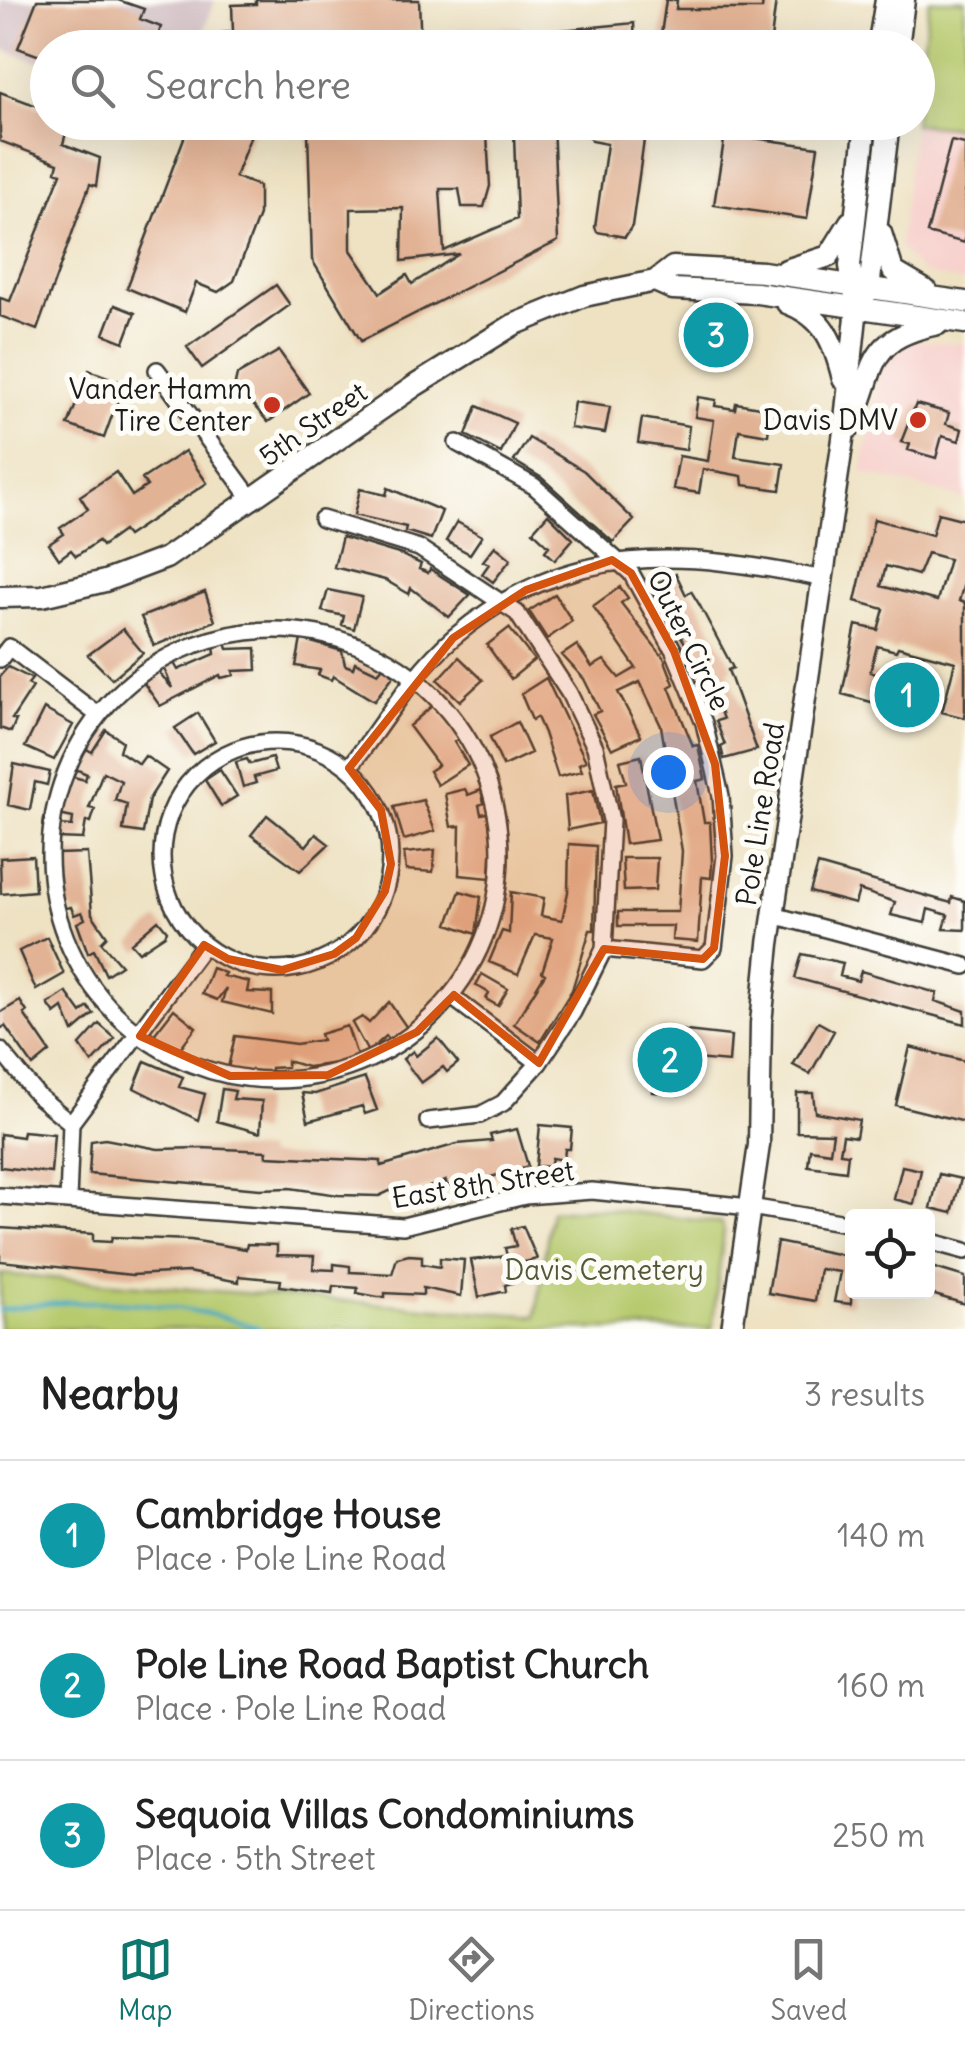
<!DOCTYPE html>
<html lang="en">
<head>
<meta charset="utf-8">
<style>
	:root { --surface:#fff; --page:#f6f6f6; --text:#222; --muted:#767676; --line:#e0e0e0; --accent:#0f766e }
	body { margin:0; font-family:Delius,sans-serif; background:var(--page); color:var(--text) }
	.controls { position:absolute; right:30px; bottom:30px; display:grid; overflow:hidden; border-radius:10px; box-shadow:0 10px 40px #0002 }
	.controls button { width:90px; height:90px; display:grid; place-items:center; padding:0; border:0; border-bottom:2px solid var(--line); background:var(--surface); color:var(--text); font:50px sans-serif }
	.you { position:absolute; left:668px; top:772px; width:35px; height:35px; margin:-25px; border:8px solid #fff; border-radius:50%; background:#1a73e8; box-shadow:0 0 0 15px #1a73e833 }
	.badge { display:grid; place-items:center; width:65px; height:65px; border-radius:50%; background:var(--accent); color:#fff; font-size:32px; font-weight:700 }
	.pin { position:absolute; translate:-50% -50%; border:5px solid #fff; box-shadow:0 2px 10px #0006 }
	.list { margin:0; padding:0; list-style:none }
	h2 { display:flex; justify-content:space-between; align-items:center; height:130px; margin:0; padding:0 40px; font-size:42px }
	h2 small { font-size:32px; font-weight:400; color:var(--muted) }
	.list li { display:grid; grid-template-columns:65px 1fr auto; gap:30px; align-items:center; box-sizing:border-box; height:150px; padding:0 40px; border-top:2px solid var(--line) }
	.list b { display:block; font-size:38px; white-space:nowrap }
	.list p { margin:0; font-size:32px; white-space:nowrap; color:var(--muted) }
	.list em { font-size:32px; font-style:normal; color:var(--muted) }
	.icon { flex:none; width:55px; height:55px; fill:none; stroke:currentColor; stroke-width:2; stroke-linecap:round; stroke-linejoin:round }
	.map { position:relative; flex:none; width:965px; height:1329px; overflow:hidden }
	.search { position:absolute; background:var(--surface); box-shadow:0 10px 40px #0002; left:30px; right:30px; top:30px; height:110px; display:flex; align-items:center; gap:25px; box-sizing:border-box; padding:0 35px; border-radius:55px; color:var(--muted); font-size:38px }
	.sheet { height:580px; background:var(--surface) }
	nav { display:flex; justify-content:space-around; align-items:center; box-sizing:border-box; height:140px; border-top:2px solid var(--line); background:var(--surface); font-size:28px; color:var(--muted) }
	nav a { display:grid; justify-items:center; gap:5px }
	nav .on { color:var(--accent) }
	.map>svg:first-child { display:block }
	.built { fill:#f7d0cc }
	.industrial { fill:#d2bec3 }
	.green { fill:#b7ca6e; stroke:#6a7345; stroke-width:2.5 }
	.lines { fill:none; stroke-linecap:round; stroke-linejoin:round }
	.stream { stroke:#43aac3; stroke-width:4 }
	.building { fill:#e2b294; fill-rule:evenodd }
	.minor-casing { stroke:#3c3a35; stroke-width:20 }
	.major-casing { stroke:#3c3a35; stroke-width:25 }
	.minor { stroke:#fff; stroke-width:15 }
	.major { stroke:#fff; stroke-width:20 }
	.marked { fill:#d4530e; fill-opacity:0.2; stroke:#d4530e; stroke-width:8; stroke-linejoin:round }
	.poi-dot { fill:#c8321e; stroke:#fdfcf7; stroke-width:4 }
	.labels { text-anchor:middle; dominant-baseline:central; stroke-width:10; stroke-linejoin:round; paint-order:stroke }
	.poi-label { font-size:28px; fill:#1c1c1c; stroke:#fdfcf7; text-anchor:end }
	.street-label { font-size:28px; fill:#1c1c1c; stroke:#fdfcf7 }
	.park-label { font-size:28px; fill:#525939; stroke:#fdfcf7 }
</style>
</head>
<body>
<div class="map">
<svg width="965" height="1329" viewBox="0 0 965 1329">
	<rect width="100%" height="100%" fill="#fdfcf7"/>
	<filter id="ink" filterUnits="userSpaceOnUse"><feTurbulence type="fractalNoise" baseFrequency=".01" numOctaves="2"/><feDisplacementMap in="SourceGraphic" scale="20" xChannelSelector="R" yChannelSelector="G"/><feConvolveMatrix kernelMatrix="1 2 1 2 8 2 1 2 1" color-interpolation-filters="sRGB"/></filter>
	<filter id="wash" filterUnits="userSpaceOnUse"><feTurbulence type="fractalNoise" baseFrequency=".0048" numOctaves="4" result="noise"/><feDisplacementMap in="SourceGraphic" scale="40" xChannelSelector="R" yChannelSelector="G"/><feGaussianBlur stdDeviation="2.25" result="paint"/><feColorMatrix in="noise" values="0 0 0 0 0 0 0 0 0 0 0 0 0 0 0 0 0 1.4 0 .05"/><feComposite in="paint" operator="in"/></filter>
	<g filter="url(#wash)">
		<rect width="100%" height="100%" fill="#eee2c3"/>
		<path class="built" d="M914,124L965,128V282L922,273L899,247Z
			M914,340L965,344V499L862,472L880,369L899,345Z"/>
		<path class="industrial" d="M0,0H215L198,47L48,48L47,65L0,48Z"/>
		<path class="green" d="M929,0H965V128L914,124Z
			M598,1208L721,1223L724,1231L712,1329H0V1274L536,1316L551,1211Z"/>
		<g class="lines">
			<path class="stream" d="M0,1310C85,1295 180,1300 261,1329"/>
		</g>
		<g id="blocks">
			<path class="building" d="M37,0H118L144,9L140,19L161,27L154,48H48V59L18,48Z
				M256,0H419L421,48H222V33L233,32L232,5L256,4Z
				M666,0H677L676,9H762L763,0H776L770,48H756L757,42L671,43V48H659Z
				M634,23L635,48H461L460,29L519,27V34Z
				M0,92L48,110V122H69L63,144L100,158L96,186L90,184L37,330L0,316V298L10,301L61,173L56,171L58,163L0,141Z
				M190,122H256L235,177L259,186V215L234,281L218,292L196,283L185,312L127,288Z
				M330,122H553L558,241L361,341L312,260L308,132L330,128ZM487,135L514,136L517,219L444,251L440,189H459L462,207H484L490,186ZM403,208L402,261L459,254L412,284L407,275L380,293L351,250V209Z
				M607,122L643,127L645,133L632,226L625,237L597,232L595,227L607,144L591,141L589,136L591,123Z
				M725,134L818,147L807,219L714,205Z
				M951,141L965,144V243L927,233Z
				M276,285L290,305L202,368L187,347Z
				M115,305L135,313L124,342L104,334Z
				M700,323L737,329L733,356L696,348Z
				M279,351L309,393L268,422L235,384L237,375Z
				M89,370L118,381L121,391L104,438L68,425Z
				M698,397L716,400L715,406L735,409L736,403L771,409L768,435L739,430L735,457L784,464L780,490L743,485L742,476L703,469L699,493L673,489L679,456L708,461L714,420L695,417Z
				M574,402L610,407L605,433L570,428Z
				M916,404L949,413L946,424L962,429L959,441L942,436L936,458L908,450L910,444L901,442Z
				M477,406L515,423L501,453L466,435Z
				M642,418L689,426L686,450L638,443Z
				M529,438L584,471L634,520L613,542L542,478L514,461Z
				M185,451L207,483L127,536L123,531L102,546L98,541L76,556L71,550L59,559L49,544L64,534L60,528L88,509L80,496L116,472L132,496L147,486L142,479Z
				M388,488L442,511L431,539L405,531L406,527L354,515L360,489L386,495Z
				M938,513L965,520V580L959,601L965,603V718L942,712L955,662L898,647L896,651L877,646L870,672L923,690L920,705L884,697L882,705L842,694L856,625L878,630L884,609L855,601L874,519L932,535ZM927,553L949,559L937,601L881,586L886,566L918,575Z
				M548,514L573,539L555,560L545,551L549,546L533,531Z
				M457,522L482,536L470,554L446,541Z
				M342,537L402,555L421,564L419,569L428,573L430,569L470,595L449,617L411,588L409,594L385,580L334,567Z
				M495,546L511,559L493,582L482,574L489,564L483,561Z
				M676,574L686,595L691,591L699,604L733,668L728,670L757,750L724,759L721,747L725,745L716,721L723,719L710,685L651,586Z
				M620,587L628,598L621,603L664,658L674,684L669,687L693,746L698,745L705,779L697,781L704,822H710L712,862L711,878L702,877L698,942L672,940L673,926H618V912H678L682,851L661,726L640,682L618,692L641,736L612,749L593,714L600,711L584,679L562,655L577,645L592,667L604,660L619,678L636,668L593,606Z
				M328,590L362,597L354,629L342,625L344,616L322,611Z
				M205,592L215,621L154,646L141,617Z
				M555,594L572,621L547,639L529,611Z
				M509,628L534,660L511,679L487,645Z
				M123,629L143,653L112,679L88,655Z
				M301,639L342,651L345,665L353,668L355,662L378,673L383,667L394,675L374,701L333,676L331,680L318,675L320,670L296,666Z
				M226,643L228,649L256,648L257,670L233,671L234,675L221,678L220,675L160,706L143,682L158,671L172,688L164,668L174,663L178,670L215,654L214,646Z
				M459,657L483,680L460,701L438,680Z
				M8,667L32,679L28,684L33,687L12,719L16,720L11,732L0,728V676Z
				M546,678L586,761L579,764L582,771L558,777L544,733L537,717L532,720L521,694Z
				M433,705L459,738L454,742L468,765L437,785L429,771L438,765L409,726Z
				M44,709L73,725L54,760L25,747Z
				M198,713L215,741L193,754L175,728Z
				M517,722L531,753L503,766L490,737Z
				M106,730L122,741L119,751L139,764L145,756L167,771L149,799L143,833L123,830L127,804L115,800L121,781L103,772L89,808L95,809L91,822L86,821L83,839L56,838L58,825L72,826L73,818L59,815L70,776L85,780L87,774L73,768L83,747L92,752Z
				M641,756L657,840L625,844L616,784L626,782L620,761Z
				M272,758L276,771L254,777L256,783L243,787L236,762L247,759L250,764Z
				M14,764L50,772L47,785L35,782L30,810L8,805Z
				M220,770L237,796L221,806L205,780Z
				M465,789L468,795L481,790L484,803L479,805L481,814L487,813L492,836L490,878L459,875L460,826L451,827L445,794Z
				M593,790L600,823L568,830L565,796Z
				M423,800L435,831L404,840L394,807Z
				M267,815L306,846L316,834L329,844L300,871L251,835Z
				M569,844L596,846L594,930H590L572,990L540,1042L514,1024L545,974L542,972L553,938L535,935L518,974L489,962L502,931L509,933L511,892L544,898L541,916L562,920L568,892Z
				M435,850L433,872L406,870L404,853Z
				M87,853L92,914L107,936L101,942L121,965L106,975L94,950L88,953L77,923L85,919L82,912L74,915L71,907L61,909L57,888L56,854Z
				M33,856L35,891L1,894L0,858Z
				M622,858H657L655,890L624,891Z
				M818,865L951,903L952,897L965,901V930L944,929L948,915L928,909L925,923L891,915L895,902L859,890L855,904L810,892Z
				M460,891L481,897L476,934L448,924Z
				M158,920L167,931L165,935L139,952L131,943Z
				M47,937L64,974L36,990L19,951Z
				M802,954L843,963L840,976L858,981L861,971L937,993L935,1001L965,1011V1024L795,978Z
				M212,968L225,973L223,976L249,982L247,992L272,993V1014L222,1002L226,988L217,1000L202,994Z
				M482,974L508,989L498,1006L486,999L489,993L476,985Z
				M66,992L81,1013L88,1007L94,1014L73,1032L63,1008L55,1014L48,1004Z
				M20,1001L27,1012L24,1014L50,1052L33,1066L5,1026L0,1029V1013Z
				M389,1002L407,1028L389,1040L386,1036L368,1052L352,1023L362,1017L369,1023Z
				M174,1009L196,1027L178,1051L153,1036Z
				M818,1022L834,1031L810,1074L793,1065Z
				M99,1024L115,1038L92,1063L80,1045Z
				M347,1026L357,1056L338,1063L307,1067L287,1061V1067L271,1068L270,1073L228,1068L235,1036L296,1044L322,1040L320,1034Z
				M660,1028L731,1036L729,1062L684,1058L680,1095L653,1092Z
				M438,1038L458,1063L447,1072L443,1067L421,1083L403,1059L413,1051L416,1056Z
				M910,1047L965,1061V1122L896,1105Z
				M145,1061L183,1077L179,1087L205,1094L198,1120L134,1088Z
				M365,1078L377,1110L365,1114L362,1106L308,1121L302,1093L315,1094Z
				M222,1089L235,1091L233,1099L262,1101L260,1133L217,1121Z
				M797,1093H813L815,1112L859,1120L856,1137L843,1135L840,1153L848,1154L846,1171L808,1166L810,1149L830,1152L833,1133L797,1132Z
				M540,1125L572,1128L570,1149H565L564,1160L552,1158L550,1167L536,1166Z
				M517,1129L528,1166L481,1180L447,1186L446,1181L401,1197L398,1187L379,1196L338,1195L290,1188L260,1189L89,1174L91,1141L105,1139L158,1149L202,1148L267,1151L266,1156L381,1161V1166L457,1144L492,1141L490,1135Z
				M23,1131L54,1134L51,1173L0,1167V1134L22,1137Z
				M902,1166L921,1170L914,1204L894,1199Z
				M939,1174L961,1179L952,1213L931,1208Z
				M523,1226L537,1259L521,1263L526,1278L505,1285L506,1291L479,1297L471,1260L507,1256L505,1248L516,1246L511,1229Z
				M0,1228L93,1234V1241L111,1242L112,1237L191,1240L246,1249L247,1244L277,1245V1255L314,1256L313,1269L334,1270V1264L350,1266V1272L392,1274L397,1258L409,1255L422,1256V1264L440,1267V1258L464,1260L461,1296L423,1288V1295L385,1293V1297H378L357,1293L358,1288L333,1286L332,1293L280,1286L281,1280L239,1276V1282L188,1272L132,1275L0,1261Z
				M777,1242L852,1257L851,1304L834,1302L840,1272L820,1269L815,1301L768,1293Z
				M928,1266L965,1277V1304L928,1293Z"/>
		</g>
	</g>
	<g filter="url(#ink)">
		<use href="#blocks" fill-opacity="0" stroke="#3c3a35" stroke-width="2.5"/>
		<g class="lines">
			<defs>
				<path id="minor" d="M157,370L253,501
					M457,443L534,486L631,573L674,651L704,723L721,796L725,856L714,948L703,959L604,949
					M322,519L419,548L517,613L569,693L595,747L611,820L604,949L573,1012L539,1063L503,1103L480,1115L428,1121
					M50 855a225 225 0 1 1 450 0a225 225 0 1 1-450 0Z
					M0,659L9,647L98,715
					M162 856a114 114 0 1 1 228 0a114 114 0 1 1-228 0Z
					M349,768C382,725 413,672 454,637C570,539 685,551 824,579
					M773,915L965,966
					M452,997L539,1063
					M0,1050L38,1096L71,1123
					M0,1196L403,1226L525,1196L592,1191L750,1207L852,1224
					M68,1201L71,1123L204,945
					M928,1241L965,1251"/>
				<path id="major" d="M878,48L886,0
					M898,48L904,0
					M881,233L893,271L927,291
					M786,270L829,256L850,222
					M655,281L673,289L757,293L965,323
					M863,298L869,289L889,122
					M787,303C825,317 834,343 843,379
					M849,428C879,370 860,340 938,324
					M0,597L42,596L105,581L166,558L416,385L513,325L584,296L655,281L673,267L763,272L965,302
					M732,1329L759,1145L761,1023L769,944L843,439L857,307L850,266L866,122"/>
			</defs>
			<use href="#minor" class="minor-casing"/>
			<use href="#major" class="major-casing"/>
			<use href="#minor" class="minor"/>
			<use href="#major" class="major"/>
		</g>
	</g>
	<path class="marked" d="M612,560L631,573L674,651L715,764L725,856L714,948L703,959L604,949L539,1063L454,995L417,1032L328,1075L230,1076L140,1036L204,945L228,959L282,970L334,954L356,938L385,891L391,864L381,810L349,768L453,638L526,590Z"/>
	<g class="poi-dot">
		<circle cx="272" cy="405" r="10"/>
		<circle cx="918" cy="420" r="10"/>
	</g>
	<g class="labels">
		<g class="poi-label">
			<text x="252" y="389">Vander Hamm<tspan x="252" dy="32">Tire Center</tspan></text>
			<text x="898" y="420">Davis DMV</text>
		</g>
		<g class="street-label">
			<text transform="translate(313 424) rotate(-35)">5th Street</text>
			<text transform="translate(689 640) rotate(64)">Outer Circle</text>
			<text transform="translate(760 814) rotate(-81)">Pole Line Road</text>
			<text transform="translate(483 1184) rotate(-9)">East 8th Street</text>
		</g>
		<g class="park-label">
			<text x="604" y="1270">Davis Cemetery</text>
		</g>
	</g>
</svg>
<div class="controls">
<button><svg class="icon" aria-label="locate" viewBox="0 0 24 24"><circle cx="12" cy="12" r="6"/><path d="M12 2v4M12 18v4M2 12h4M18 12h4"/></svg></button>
</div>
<div class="you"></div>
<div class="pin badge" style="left:907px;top:695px;background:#0f9aa8">1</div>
<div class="pin badge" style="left:670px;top:1060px;background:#0f9aa8">2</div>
<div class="pin badge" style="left:716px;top:335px;background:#0f9aa8">3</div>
<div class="search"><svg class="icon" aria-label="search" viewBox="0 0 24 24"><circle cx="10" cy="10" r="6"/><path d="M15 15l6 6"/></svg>Search here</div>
</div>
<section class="sheet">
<h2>Nearby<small>3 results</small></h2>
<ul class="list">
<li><span class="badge" style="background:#0f9aa8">1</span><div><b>Cambridge House</b><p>Place · Pole Line Road</p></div><em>140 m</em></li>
<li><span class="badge" style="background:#0f9aa8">2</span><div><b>Pole Line Road Baptist Church</b><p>Place · Pole Line Road</p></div><em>160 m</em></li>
<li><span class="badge" style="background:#0f9aa8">3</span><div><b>Sequoia Villas Condominiums</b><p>Place · 5th Street</p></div><em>250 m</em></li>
</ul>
</section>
<nav>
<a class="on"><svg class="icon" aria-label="map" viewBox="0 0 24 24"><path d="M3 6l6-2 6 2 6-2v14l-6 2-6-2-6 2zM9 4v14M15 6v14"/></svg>Map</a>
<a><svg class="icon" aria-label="directions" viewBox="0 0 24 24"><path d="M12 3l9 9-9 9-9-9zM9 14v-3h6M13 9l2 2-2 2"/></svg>Directions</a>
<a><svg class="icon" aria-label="saved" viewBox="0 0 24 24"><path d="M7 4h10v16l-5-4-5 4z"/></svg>Saved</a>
</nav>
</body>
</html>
